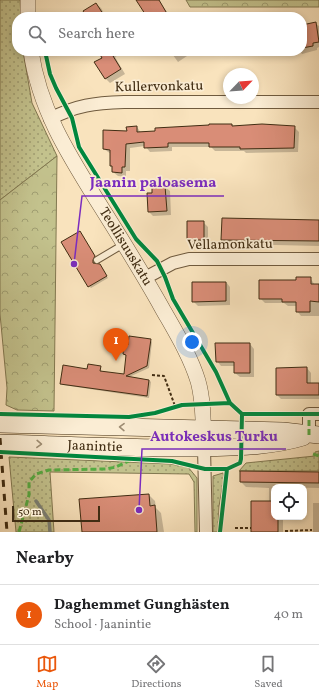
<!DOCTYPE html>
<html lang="en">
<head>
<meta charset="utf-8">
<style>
	:root { --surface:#fff; --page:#f2f2f2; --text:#202124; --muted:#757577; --line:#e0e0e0; --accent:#ea580c }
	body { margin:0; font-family:Vollkorn,serif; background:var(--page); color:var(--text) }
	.controls { position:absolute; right:12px; bottom:12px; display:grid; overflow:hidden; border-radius:8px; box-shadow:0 2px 6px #0003 }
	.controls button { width:36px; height:36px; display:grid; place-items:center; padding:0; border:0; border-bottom:1px solid var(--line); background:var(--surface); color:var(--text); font:20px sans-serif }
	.compass { position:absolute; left:223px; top:68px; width:36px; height:36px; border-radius:50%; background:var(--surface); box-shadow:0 2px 6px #0003; rotate:65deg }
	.scale { position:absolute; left:12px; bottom:10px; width:88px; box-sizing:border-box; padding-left:4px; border:2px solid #412d13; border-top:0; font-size:11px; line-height:14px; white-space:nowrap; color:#412d13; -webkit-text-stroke:3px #fbedd4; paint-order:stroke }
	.you { position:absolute; left:192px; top:342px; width:14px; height:14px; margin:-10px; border:3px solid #fff; border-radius:50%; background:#1a73e8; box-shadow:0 0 0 6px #1a73e833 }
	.badge { display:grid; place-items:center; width:26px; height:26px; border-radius:50%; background:var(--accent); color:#fff; font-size:13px; font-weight:700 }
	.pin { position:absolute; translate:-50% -33px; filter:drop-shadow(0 1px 2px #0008) }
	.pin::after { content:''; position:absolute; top:21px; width:14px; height:12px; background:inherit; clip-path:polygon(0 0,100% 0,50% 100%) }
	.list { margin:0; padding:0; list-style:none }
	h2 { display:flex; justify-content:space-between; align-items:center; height:52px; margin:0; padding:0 16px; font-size:17px }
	h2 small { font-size:13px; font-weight:400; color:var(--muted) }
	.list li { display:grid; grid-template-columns:26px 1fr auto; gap:12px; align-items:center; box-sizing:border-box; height:60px; padding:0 16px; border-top:1px solid var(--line) }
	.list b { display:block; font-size:15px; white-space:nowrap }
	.list p { margin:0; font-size:13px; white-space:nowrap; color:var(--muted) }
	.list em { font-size:13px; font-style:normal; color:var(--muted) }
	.icon { flex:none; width:22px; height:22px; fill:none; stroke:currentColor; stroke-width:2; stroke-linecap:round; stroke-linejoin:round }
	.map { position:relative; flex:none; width:319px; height:532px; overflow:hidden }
	.search { position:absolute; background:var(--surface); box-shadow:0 2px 6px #0003; left:12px; right:12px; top:12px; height:44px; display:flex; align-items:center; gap:10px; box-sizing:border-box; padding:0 14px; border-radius:16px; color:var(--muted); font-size:15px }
	.sheet { height:112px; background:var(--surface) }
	nav { display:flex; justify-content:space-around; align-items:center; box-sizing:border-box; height:56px; border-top:1px solid var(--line); background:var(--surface); font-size:11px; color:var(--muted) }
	nav a { display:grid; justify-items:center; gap:2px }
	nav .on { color:var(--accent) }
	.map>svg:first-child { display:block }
	.grass { fill:url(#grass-dots); stroke:#827850 }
	.forest { fill:url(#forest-crowns); stroke:#827850 }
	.shadow { fill:#0003 }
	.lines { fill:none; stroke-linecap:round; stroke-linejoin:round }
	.stream { stroke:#7c8278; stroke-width:3.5 }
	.building { fill:#d98d77; stroke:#412d13 }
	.service-casing { stroke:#6f5a3e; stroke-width:8 }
	.minor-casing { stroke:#6f5a3e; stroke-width:14 }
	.tertiary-casing { stroke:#6f5a3e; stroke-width:16 }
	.secondary-casing { stroke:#412d13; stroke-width:18 }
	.path { stroke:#412d13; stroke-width:2; stroke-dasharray:3 2; stroke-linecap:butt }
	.service { stroke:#fbedd4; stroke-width:6 }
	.minor { stroke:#fbedd4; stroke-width:12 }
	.tertiary { stroke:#fbedd4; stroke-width:15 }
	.secondary { stroke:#fbedd4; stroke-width:17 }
	.rail { stroke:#412d13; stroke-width:3; stroke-dasharray:7 7; stroke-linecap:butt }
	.quiet { stroke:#56ab42; stroke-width:3; stroke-dasharray:6 3; stroke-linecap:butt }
	.cycleway-casing { stroke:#fbedd4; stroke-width:6 }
	.cycleway { stroke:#00873e; stroke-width:4 }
	.oneway { stroke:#9e8d74 }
	.labels { text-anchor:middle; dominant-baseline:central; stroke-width:3.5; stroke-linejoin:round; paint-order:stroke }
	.street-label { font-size:14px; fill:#412d13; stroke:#fbedd4 }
	.leader { fill:none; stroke:#7b2cbf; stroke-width:1.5 }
	.callout-dot { fill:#7b2cbf; stroke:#fbedd4; stroke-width:1.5 }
	.callout-label { font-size:15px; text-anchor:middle; font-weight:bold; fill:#7b2cbf; stroke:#fbedd4; stroke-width:3.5; stroke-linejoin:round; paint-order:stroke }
</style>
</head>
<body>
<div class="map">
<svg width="319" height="532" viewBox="0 0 319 532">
	<defs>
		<pattern id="grass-dots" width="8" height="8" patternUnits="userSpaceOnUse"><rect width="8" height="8" fill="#c3c28d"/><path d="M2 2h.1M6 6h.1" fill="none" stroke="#a09e72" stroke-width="1.8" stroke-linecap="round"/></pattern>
		<pattern id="forest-crowns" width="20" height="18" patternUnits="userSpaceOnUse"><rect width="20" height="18" fill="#c3c28d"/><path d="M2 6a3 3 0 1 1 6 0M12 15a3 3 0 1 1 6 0" fill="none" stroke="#a09e72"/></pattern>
	</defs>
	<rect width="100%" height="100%" fill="#f9e3bd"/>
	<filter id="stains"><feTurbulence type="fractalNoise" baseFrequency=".005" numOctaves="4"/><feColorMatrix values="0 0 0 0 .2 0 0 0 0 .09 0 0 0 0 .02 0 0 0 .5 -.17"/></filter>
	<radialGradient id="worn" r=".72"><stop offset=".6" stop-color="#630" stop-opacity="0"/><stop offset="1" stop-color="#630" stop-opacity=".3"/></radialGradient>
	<path class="grass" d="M0,0H20L21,17H17V51H23L32,103L57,156L0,200Z
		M319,451V471H239L246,463L315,456V452Z
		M9,457L170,464L188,467L197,478V532H195L194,482L189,474L50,472L54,532H16Z
		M223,473L224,478L219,506L218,532H213V476Z"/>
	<path class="forest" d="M186,0H319V7H190Z
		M57,156L54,411L17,410L6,405L7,388L0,314V200Z"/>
	<path class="shadow" d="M137,0H159L170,17H148Z
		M96,4L101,8L106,17H88Z
		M316,24L319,26V47L317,48V50L302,54L300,51H302V26Z
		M99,51H121L122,53L115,57L125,74L110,83L106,79L103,58Z
		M170,51H192L193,52L178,62Z
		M250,51H266V53Z
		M231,125L234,127H294L299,132L298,152L246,153L244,151H215L211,147H172V151L150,152L145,146L130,148V171H126V177L118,176L113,172V168L111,165V154L104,149L128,132L137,127L141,133Z
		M165,187L170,191L171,215L153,216L149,212L153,194Z
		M319,221V246L227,244L222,240Z
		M203,222L208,227V244H193L188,239Z
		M81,234L96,259L95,264L101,267L108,278L91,288L89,286Z
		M310,278L315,285H319V316H301L297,311V306H288L284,303H265L260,298L297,281Z
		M226,282L230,287V305L198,306L193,301Z
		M150,340L152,342L149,368L129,377L149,380L151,382L149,398L63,385L61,383L88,370L100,367L102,372L125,375L126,356L124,354L129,346Z
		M250,344L254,349V377H240L235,373V366H221L217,361Z
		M307,368L311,373V384H319V399H281L277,395Z
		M319,473V488L274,487V517H283V532H252L269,502V488L246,487L241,482Z
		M149,495L155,501L156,508L161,513L164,532H83Z
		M313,503H319V532H313Z"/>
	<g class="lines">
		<path class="stream" d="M36,501L49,520L50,532"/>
	</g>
	<path class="building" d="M136,0H159L169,17H147Z
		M96,3L105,17H87L83,11Z
		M316,22L319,42L313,43V46L302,48V25Z
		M98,51H110L121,69L105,79L94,62L102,58Z
		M209,124H232V126L262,124L295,126L294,148L240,149V147H209V143H168V147L144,148V142L126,144L125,167H122V173L112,172V166H110V150L103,149V130L127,131L126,127L137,126V132L155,131V128L209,125Z
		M152,186H165L167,211L148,212L147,193H152Z
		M222,218L319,220V241L221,240Z
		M187,221H204V240H187Z
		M80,231L95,256L93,260V263L100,264L107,276L88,287L61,242Z
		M296,277H311V284H319V302L310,301V312H296V302H282V299H259V280H296Z
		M192,282H226V301L192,302Z
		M129,336L151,339L147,366L126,376L149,380L147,396L60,384L63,365L87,369L88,364L101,366L100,371L124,374L126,355L123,354L124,344L128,345Z
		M215,343H250V373H234V362H216Z
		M307,367V383H319V395H276V368Z
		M240,471L319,472V483L240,482Z
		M149,494L150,506L155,505L157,532H82L79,499Z
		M251,501H274V517H278V532H251Z"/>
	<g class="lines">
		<defs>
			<path id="service" d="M97,260L124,244"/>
			<path id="minor" d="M50,119C76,105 95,103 124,102H319
				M145,278L173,263L189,259H319
				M309,435V414H319
				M204,448L206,532"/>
			<g id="tertiary">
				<path d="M28,17V0"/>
				<path id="s1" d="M31,51C39,108 68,154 98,202C120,237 142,272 162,308C175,331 190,355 198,381C204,402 203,426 204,448"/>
			</g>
			<g id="secondary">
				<path d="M0,424L283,431L319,435"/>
				<path id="s2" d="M0,443C67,445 134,449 200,448C235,447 270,447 303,437"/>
			</g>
		</defs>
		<use href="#service" class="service-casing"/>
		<use href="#minor" class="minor-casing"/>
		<use href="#tertiary" class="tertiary-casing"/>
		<use href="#secondary" class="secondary-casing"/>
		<path class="path" d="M152,375L164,376L175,406
			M235,528H251
			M285,531L312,530"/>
		<use href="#service" class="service"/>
		<use href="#minor" class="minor"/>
		<use href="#tertiary" class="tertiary"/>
		<use href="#secondary" class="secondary"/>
		<path class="rail" d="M0,438L7,532"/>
		<path class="quiet" d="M309,435V414H311
			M313,454L319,456
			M19,532L29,495V482L36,474L49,470L106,469L116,467L131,460"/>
		<defs>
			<path id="cycleway" d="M45,51L50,74L56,88L72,118L79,147L136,239L157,261L165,277L173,299L216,372L230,403L242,414H319
				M0,414L129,417L155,413L182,405L230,403
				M0,452L172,461L205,469H227
				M220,532L227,469L240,463L241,459L242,414"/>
		</defs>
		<use href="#cycleway" class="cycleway-casing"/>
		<use href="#cycleway" class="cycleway"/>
	</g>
	<defs><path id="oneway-chevron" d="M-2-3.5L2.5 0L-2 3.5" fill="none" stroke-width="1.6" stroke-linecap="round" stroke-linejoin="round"/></defs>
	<g class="oneway">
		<use href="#oneway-chevron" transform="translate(122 427) rotate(-179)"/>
		<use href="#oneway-chevron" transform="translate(39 444) rotate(2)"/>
	</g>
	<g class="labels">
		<g class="street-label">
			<text transform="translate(159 87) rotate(-1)">Kullervonkatu</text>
			<text transform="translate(230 245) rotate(-1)">Vellamonkatu</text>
			<text stroke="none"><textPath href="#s1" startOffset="219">Teollisuuskatu</textPath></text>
			<text stroke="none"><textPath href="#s2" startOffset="95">Jaanintie</textPath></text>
		</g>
	</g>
	<path class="leader" d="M74 264L82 196H224M139 510L142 449H286"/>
	<g class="callout-dot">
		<circle cx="74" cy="264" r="4"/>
		<circle cx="139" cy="510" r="4"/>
	</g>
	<g class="callout-label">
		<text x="153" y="187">Jaanin paloasema</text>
		<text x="214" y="441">Autokeskus Turku</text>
	</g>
	<rect width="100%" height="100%" filter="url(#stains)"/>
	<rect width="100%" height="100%" fill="url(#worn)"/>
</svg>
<div class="controls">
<button><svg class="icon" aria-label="locate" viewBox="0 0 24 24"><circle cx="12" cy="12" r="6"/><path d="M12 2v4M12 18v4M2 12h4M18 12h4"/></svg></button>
</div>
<svg class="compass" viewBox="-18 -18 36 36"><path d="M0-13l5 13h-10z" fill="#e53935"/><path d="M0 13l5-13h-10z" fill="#757577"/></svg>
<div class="scale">50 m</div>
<div class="you"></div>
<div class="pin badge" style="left:116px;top:361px">1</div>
<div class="search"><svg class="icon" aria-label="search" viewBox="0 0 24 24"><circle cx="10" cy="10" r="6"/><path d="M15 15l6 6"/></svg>Search here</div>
</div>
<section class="sheet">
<h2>Nearby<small></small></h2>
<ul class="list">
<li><span class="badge">1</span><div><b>Daghemmet Gunghästen</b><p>School · Jaanintie</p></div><em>40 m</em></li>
</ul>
</section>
<nav>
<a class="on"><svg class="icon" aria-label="map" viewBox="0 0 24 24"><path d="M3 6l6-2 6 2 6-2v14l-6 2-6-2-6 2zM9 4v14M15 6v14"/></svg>Map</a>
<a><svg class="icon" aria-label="directions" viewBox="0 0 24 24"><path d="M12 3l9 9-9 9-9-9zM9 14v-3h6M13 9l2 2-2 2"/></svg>Directions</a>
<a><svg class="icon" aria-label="saved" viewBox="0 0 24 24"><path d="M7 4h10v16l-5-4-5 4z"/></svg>Saved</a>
</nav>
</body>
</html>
